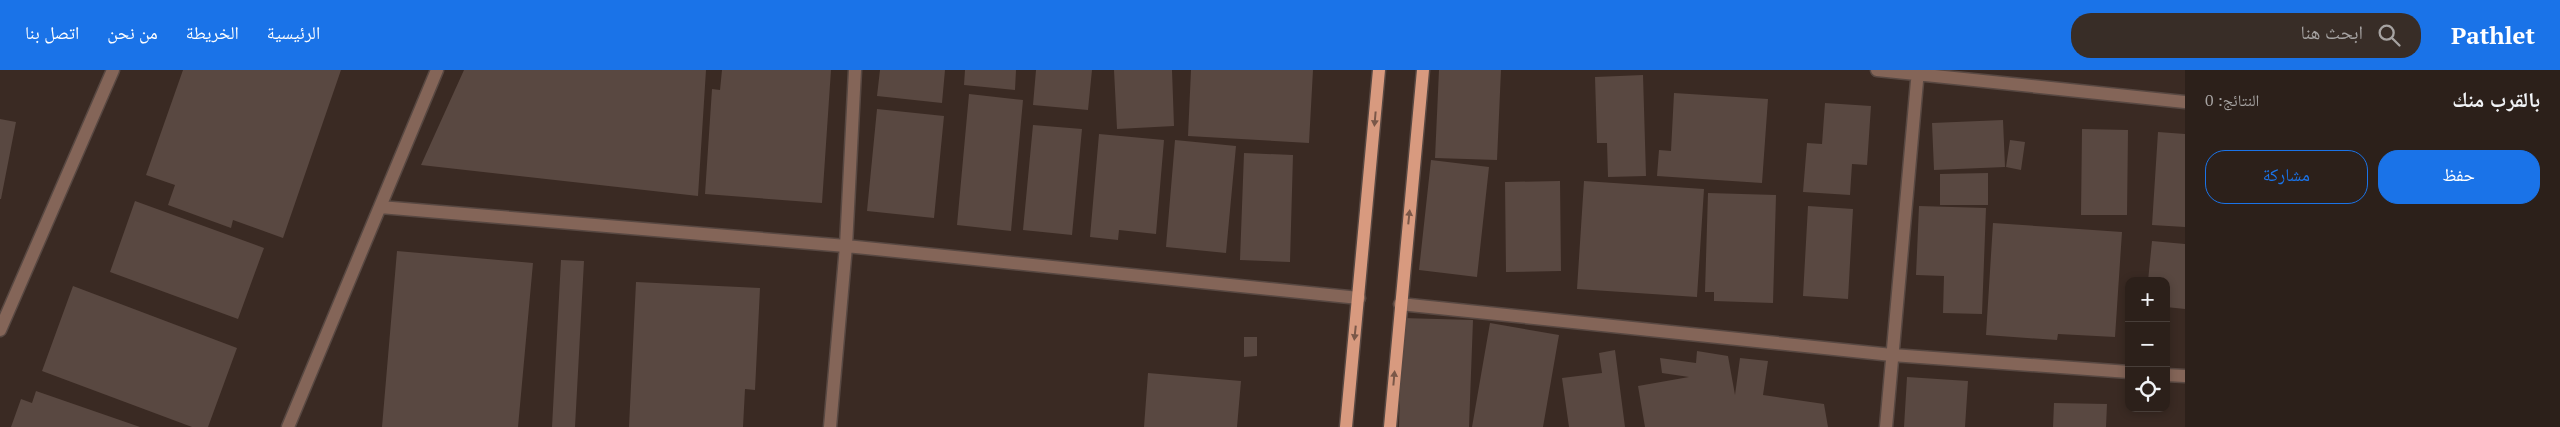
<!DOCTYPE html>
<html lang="ar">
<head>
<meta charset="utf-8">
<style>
	:root { --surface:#2c201a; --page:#382d27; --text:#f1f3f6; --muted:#a6a3a2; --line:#483e39; --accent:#1a73e8 }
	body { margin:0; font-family:"PT Serif","Noto Naskh Arabic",serif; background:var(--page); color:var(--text); direction:rtl }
	.controls { position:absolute; right:15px; bottom:15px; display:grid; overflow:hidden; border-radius:10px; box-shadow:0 2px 8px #0003 }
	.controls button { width:45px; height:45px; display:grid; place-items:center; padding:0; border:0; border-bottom:1px solid var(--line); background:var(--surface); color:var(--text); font:25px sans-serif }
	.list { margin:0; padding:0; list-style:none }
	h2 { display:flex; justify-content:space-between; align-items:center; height:65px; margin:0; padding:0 20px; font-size:21px }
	h2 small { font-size:16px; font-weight:400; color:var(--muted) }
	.actions { display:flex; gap:10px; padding:15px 20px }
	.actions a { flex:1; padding:11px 0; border:1px solid var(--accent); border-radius:20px; text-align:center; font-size:18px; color:var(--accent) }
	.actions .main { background:var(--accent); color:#fff }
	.icon { flex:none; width:28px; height:28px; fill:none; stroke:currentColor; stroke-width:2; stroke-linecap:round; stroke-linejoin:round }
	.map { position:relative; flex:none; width:2185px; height:357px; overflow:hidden; direction:ltr }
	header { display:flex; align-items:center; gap:30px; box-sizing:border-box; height:70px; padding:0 25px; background:var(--accent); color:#fff }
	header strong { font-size:24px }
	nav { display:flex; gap:28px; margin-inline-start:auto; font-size:18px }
	.search { width:350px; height:45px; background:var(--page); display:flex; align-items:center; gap:12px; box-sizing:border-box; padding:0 18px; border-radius:20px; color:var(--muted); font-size:19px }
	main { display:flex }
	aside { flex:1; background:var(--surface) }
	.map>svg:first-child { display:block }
	.building { fill:#594841 }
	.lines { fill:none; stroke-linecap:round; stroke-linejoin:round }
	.minor-casing { stroke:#584842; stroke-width:15 }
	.major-casing { stroke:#584842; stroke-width:15 }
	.minor { stroke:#846558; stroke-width:12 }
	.major { stroke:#d89a7f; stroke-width:12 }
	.oneway { fill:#7a5748 }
</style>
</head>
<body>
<header>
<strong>Pathlet</strong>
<div class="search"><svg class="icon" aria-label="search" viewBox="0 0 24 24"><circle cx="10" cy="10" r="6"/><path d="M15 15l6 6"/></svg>ابحث هنا</div>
<nav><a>الرئيسية</a><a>الخريطة</a><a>من نحن</a><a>اتصل بنا</a></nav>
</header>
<main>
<aside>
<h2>بالقرب منك<small>النتائج: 0</small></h2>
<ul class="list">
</ul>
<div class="actions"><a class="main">حفظ</a><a>مشاركة</a></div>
</aside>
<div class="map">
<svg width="2185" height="357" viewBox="0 0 2185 357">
	<rect width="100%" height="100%" fill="#3a2a23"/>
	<path class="building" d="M183,0H341L283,168L233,150L231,158L168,135L175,115L146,105Z
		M464,0H706L698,126L421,95Z
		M722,0H831L822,133L705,124L712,19L720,20Z
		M880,0H945L942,33L877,26Z
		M965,0H1016L1015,20L964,15Z
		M1036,0H1092L1088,40L1033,35Z
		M1114,0H1172L1174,56L1117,59Z
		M1191,0H1313L1309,73L1188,66Z
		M1439,0H1501L1497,90L1435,88Z
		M1643,5L1646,106L1608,107L1607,73H1597L1595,7Z
		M1674,23L1768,29L1762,113L1657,106L1659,80L1671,81Z
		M969,24L1023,30L1011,161L957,155Z
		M1825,33L1871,36L1867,95L1852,94L1850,125L1803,122L1807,73L1822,74Z
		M877,39L944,46L934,148L867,141Z
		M0,49L16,52L1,129H0Z
		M2003,50L2005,97L1934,100L1932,53Z
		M1033,55L1082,59L1072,165L1023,160Z
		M2082,59L2128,60L2127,145H2081Z
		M2158,62L2185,64V157L2152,155Z
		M1099,64L1164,70L1156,164L1119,160L1118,170L1090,167Z
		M1175,70L1236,76L1226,183L1166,177Z
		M2010,70L2025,72L2021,100L2006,97Z
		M1244,83L1293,85L1290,192L1240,190Z
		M1431,90L1489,97L1477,207L1419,200Z
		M1988,103V135H1940V104Z
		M1560,111L1561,201L1506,202L1505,112Z
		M1584,111L1704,119L1697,227L1577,219Z
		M1708,123L1776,125L1773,233L1714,231V222H1705Z
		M135,131L264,178L238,249L110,202Z
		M1808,136L1853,139L1848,229L1803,226Z
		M1919,136L1986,138L1982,244L1943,243L1944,206L1916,205Z
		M1993,153L2122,162L2115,267L2058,264L2057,270L1986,265Z
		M2152,171L2185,174V239L2166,237V211H2148Z
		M397,181L533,193L518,357H382Z
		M561,190L584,191L575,357H552Z
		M636,212L760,218L755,320L745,319L743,357H629Z
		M73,216L237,278L208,357H192L42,301Z
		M1402,248L1473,250L1469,357H1399Z
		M1490,253L1559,265L1543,357H1472Z
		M1244,267H1257V286L1244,287Z
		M1615,280L1625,357H1569L1562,308L1602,303L1599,283Z
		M1697,281L1728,286L1735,325L1740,288L1768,291L1763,325L1824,334L1828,357H1645L1638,316L1689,307L1662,303L1660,288L1696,293Z
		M1148,303L1241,311L1237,357H1144Z
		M1907,307L1968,311L1965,357H1904Z
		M36,321L140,357H11L21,329L32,333Z
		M2054,333L2107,334L2106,357H2053Z"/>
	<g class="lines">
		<defs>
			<path id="minor" d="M1877,0L2185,32
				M380,137L846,176L1359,228
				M1400,234L1892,285L2129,302
				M0,260L113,0
				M2166,305L2185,306
				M288,357L437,0
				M830,357L846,176L855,0
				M1886,357L1918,0"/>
			<path id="major" d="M1346,357L1379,0
				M1390,357L1423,0"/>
		</defs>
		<use href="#minor" class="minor-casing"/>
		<use href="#major" class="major-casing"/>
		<use href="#minor" class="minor"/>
		<use href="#major" class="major"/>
	</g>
	<defs><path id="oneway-solid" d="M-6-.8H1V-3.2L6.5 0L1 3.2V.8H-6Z" transform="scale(1.25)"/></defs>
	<g class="oneway">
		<use href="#oneway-solid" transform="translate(1375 49) rotate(95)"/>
		<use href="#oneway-solid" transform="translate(1409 147) rotate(-84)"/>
		<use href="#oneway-solid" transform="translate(1355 263) rotate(96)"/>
		<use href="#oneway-solid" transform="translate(1394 308) rotate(-85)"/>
	</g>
</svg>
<div class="controls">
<button>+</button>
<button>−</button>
<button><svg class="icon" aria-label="locate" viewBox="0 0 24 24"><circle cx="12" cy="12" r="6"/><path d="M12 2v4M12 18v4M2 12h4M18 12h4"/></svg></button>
</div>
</div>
</main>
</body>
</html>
